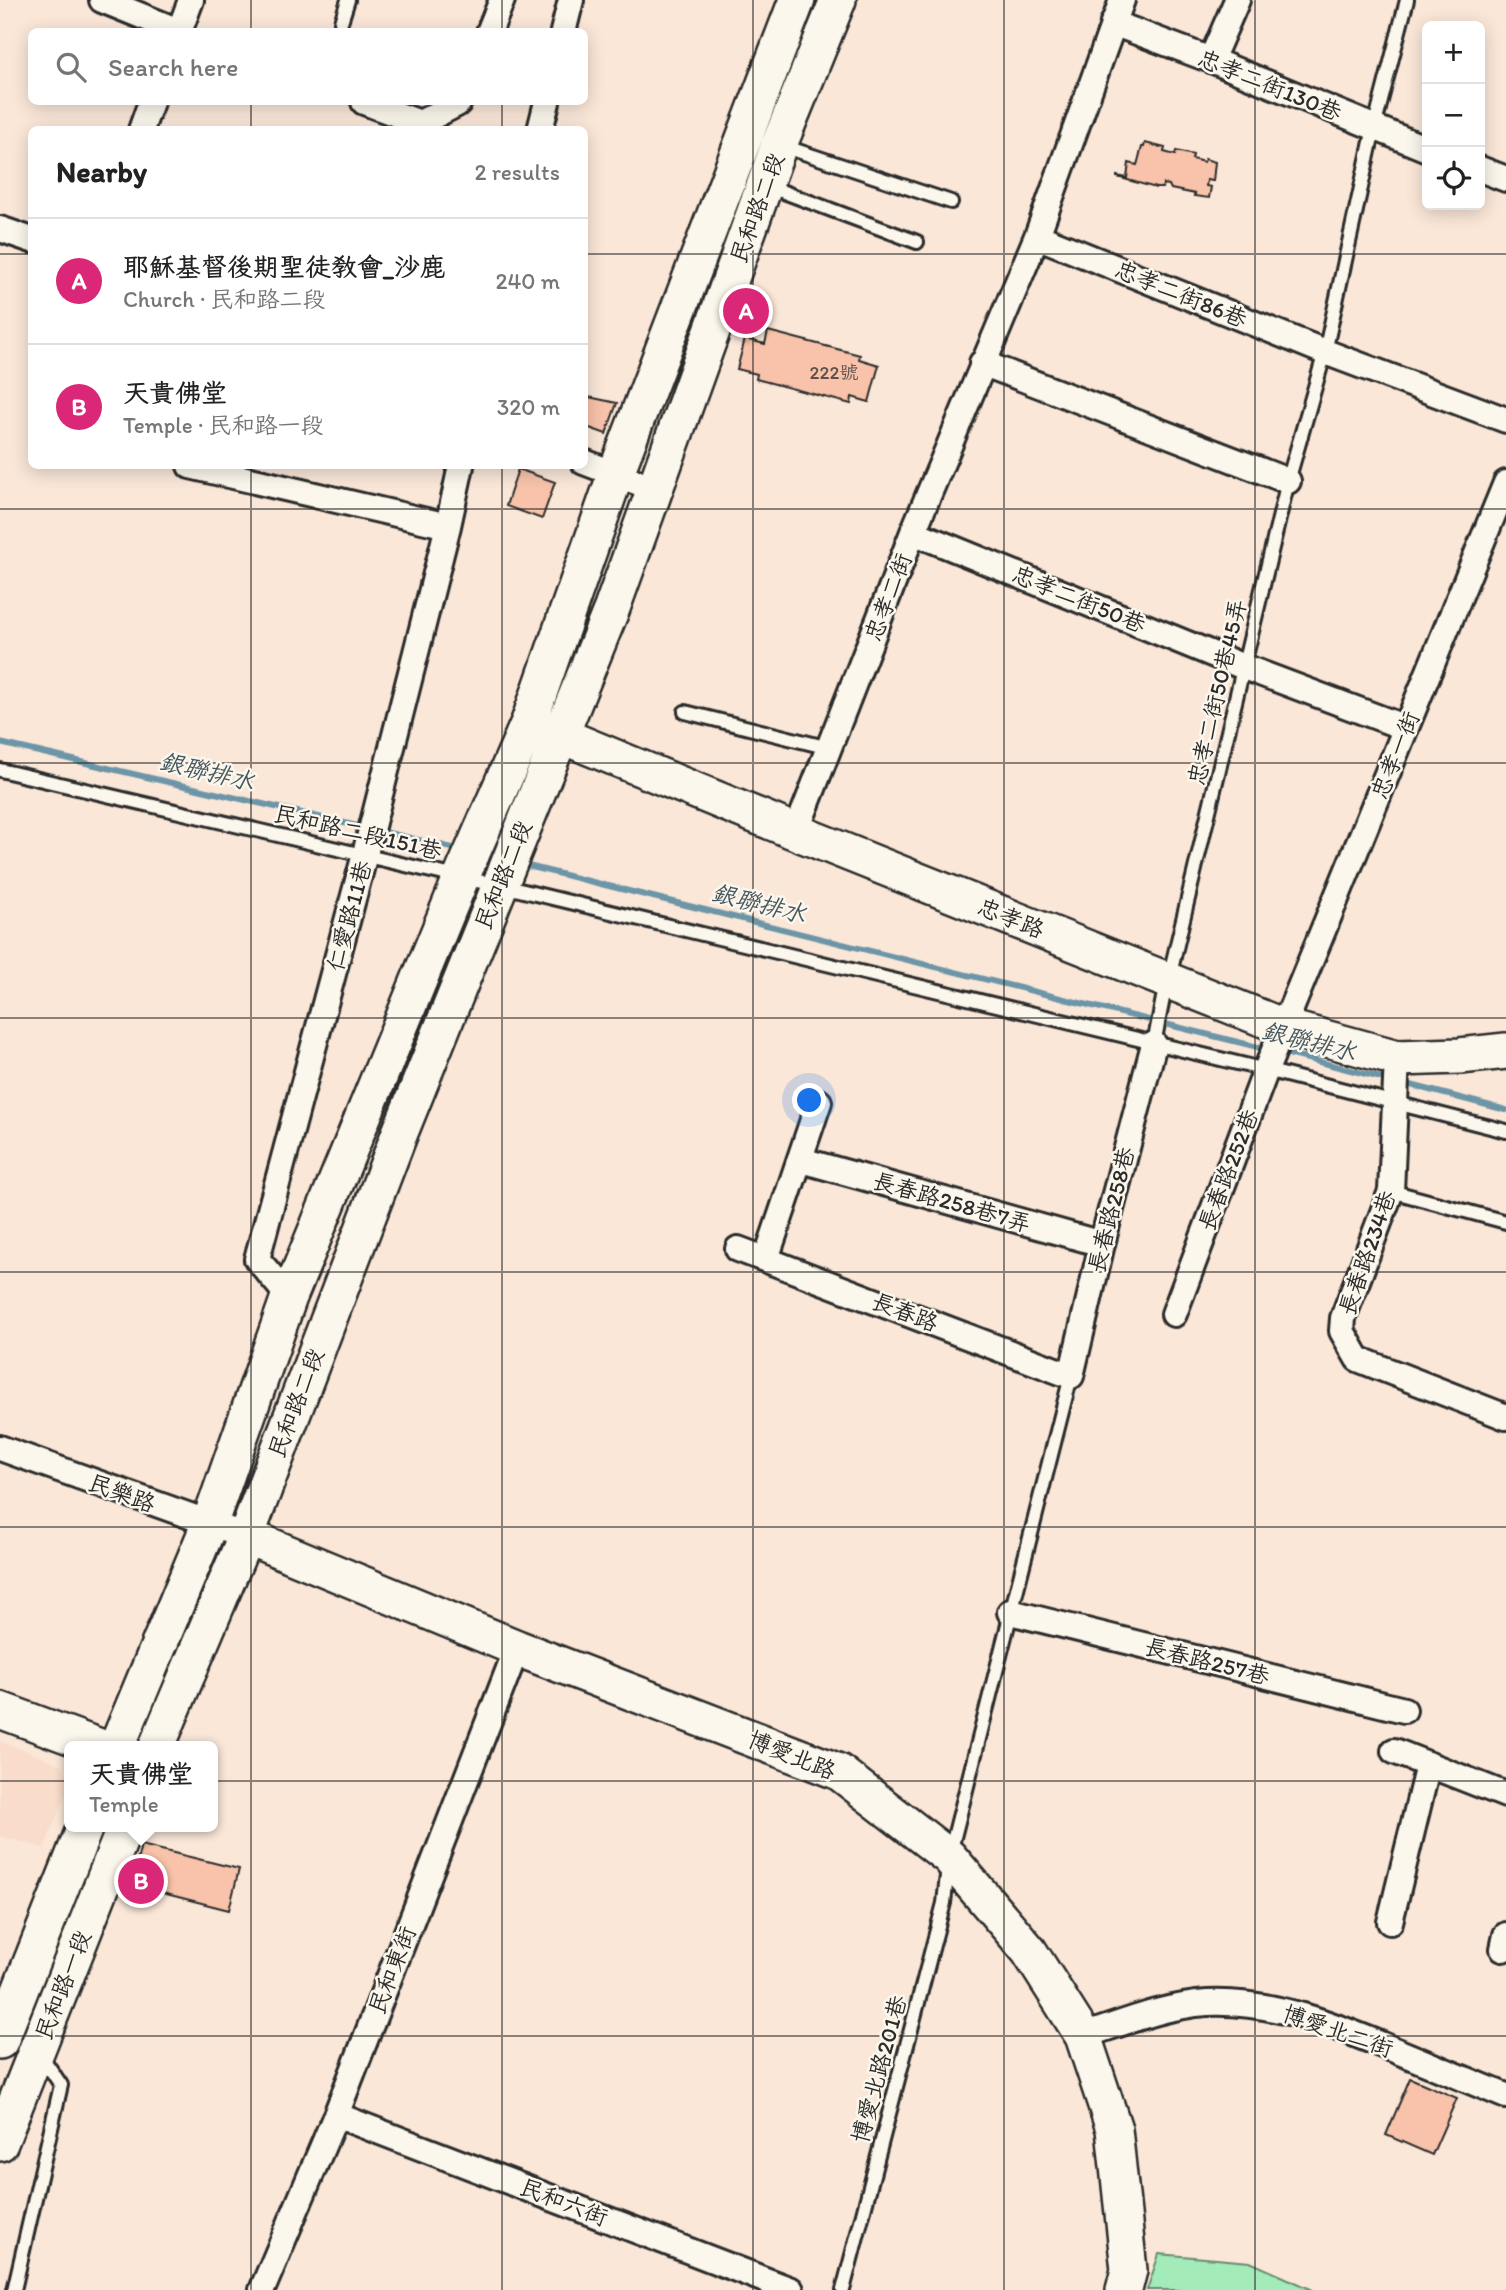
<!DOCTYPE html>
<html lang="en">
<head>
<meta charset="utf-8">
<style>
	:root { --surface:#fff; --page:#f2f2f2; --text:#222; --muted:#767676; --line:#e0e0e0; --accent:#db2777 }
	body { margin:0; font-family:Itim,"LXGW WenKai TC",sans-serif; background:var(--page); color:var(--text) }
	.controls { position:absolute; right:21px; top:21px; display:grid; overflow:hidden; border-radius:10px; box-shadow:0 4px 18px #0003 }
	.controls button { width:63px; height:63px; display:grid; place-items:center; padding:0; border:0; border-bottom:2px solid var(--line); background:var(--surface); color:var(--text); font:35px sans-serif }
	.you { position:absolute; left:810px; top:1101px; width:24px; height:24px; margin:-18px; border:5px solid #fff; border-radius:50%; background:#1a73e8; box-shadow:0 0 0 10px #1a73e833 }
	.badge { display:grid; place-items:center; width:46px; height:46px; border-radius:50%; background:var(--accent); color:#fff; font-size:23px; font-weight:700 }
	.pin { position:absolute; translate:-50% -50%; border:4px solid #fff; box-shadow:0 2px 7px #0006 }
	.popup { position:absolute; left:64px; top:1741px; width:154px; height:91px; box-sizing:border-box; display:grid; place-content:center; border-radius:10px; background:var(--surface); filter:drop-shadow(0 2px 5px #0005); font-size:23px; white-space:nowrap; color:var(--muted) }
	.popup b { font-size:26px; color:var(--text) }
	.popup::after { content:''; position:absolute; left:50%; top:100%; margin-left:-14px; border:14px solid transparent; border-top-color:var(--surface) }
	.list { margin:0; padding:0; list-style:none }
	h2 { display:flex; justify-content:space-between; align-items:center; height:91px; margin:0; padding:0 28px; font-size:30px }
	h2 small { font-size:23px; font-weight:400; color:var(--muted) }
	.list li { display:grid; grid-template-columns:46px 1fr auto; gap:21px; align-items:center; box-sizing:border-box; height:126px; padding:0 28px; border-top:2px solid var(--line) }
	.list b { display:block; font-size:26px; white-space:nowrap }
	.list p { margin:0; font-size:23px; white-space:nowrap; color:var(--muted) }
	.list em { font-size:23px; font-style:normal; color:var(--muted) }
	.icon { flex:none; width:38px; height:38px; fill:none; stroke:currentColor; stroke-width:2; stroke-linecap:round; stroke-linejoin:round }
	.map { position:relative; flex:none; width:1506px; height:2290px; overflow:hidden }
	.search { position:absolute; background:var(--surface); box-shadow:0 4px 18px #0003; left:28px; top:28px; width:560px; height:77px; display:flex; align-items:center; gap:18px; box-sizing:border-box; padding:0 24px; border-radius:10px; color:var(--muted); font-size:26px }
	.panel { position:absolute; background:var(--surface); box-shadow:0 4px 18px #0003; left:28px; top:126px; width:560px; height:343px; border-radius:10px }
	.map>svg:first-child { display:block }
	.built { fill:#f9dcca }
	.green { fill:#a3ebb9; stroke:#678b72; stroke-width:2 }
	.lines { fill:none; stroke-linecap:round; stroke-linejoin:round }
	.stream { stroke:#6c95a7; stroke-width:6 }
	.building { fill:#f8c3aa; stroke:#2b2b2b; stroke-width:2 }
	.lane-casing { stroke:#2b2b2b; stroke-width:18 }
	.street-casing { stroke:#2b2b2b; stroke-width:30 }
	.secondary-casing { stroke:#2b2b2b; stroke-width:40 }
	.lane { stroke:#fbf7ec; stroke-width:12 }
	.street { stroke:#fbf7ec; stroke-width:24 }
	.secondary { stroke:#fbf7ec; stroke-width:35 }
	.grid { fill:none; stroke:#2b2b2b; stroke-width:2; stroke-opacity:0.55 }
	.labels { text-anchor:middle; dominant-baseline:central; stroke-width:5; stroke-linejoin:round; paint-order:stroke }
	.number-label { font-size:19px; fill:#5e514b }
	.street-label { font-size:23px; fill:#2b2b2b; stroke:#fbf7ec }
	.water-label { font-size:24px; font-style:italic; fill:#46575f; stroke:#fbf7ec }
</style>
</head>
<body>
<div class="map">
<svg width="1506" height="2290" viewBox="0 0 1506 2290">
	<rect width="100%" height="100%" fill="#fae7d8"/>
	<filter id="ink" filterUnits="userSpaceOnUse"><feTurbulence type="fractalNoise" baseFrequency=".0143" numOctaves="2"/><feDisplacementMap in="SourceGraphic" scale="14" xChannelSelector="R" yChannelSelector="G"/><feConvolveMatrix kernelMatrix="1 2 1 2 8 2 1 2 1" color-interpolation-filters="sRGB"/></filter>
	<g filter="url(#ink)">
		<path class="built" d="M0,1741L62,1765L68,1777L67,1792L44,1848L0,1836Z"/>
		<path class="green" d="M1159,2254L1250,2262L1313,2290H1147Z"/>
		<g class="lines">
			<path class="stream" d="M0,743L366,828
				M376,830L461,850
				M520,864L1270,1050
				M1281,1052L1389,1080
				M1403,1083L1506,1110"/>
		</g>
		<path class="building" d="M1145,143L1165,148L1164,152L1175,155L1176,151L1193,155L1192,159L1204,162L1205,159L1215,162L1213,181L1207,180L1206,186L1211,187L1209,198L1194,196L1195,194L1171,189L1169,185L1163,184L1162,188H1156L1117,177V176L1127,178L1129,163L1137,165L1142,147H1144Z
			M768,331L860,355L859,359L879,365L869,402L852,397L851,404L756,379L757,374L737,369L745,339L765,344Z
			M584,396L617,403L606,434L584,426Z
			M518,469L555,482L542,519L506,506Z
			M141,1845L239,1869L229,1910L131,1885Z
			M1410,2078L1457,2098L1432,2155L1386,2135Z"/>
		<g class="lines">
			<defs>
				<path id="lane" d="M341,22L348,0
					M780,145L951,202
					M765,185L917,242
					M685,712L829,748
					M0,770L461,878L499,885L1266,1070L1506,1131
					M1154,1044L1164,993L1168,982L1288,481L1325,352L1374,128L1407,0
					M1391,1191L1506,1222
					M14,2290L61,2085L40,2054
					M843,2290L944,1903L949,1857L1071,1376"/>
				<path id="street" d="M102,0L181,32
					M1113,23L1211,60L1427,149
					M179,32L191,0
					M489,32L502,0
					M563,32L571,0
					M1211,60L1237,0
					M364,102L420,123L457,104L459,102
					M141,130L151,102
					M540,130L547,102
					M1480,169L1506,179
					M0,229L32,240
					M1037,236L1325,352L1506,420
					M982,363L1288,481
					M584,462L655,489
					M190,466L448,526
					M913,532L1244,667L1406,728
					M796,832L913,532L1037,236L1122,0
					M1397,1058L1391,1191L1343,1318L1342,1331L1358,1359L1506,1417
					M801,1160L1102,1244
					M738,1249L1071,1376L1102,1244L1154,1044
					M766,1259L819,1102
					M289,1297L257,1259L365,854L448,526L461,466
					M1174,1314L1266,1070L1506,483
					M0,1448L246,1536
					M1010,1612L1404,1710
					M1394,1751L1506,1795
					M1390,1922L1428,1765
					M1503,1949L1506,1935
					M1083,2036C1123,2023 1164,2006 1207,2003C1274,2000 1337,2026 1397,2051C1433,2066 1470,2081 1506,2096
					M336,2115L791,2290
					M262,2290L336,2115L517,1648"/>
				<path id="secondary" d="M538,726L796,832L1284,1027L1397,1058L1460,1056L1506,1051
					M246,1536L517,1648L839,1772L949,1857L1029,1951L1083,2036L1114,2129L1129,2270L1124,2290
					M0,1710L97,1746
					M117,1746L209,1525L289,1297L461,878L529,722L616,473L797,0
					M157,1746L246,1536L399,1135L612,608L779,145L838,0
					M0,2041L85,1827
					M0,2143L125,1827"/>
			</defs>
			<use href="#lane" class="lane-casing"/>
			<use href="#street" class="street-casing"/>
			<use href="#secondary" class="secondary-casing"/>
			<use href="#lane" class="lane"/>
			<use href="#street" class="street"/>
			<use href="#secondary" class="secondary"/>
		</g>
	</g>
	<path class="grid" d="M251,0V32M502,0V32M753,0V2290M1004,0V2290M1255,0V2290M251,102V130M502,102V130M0,254H32M584,254H1506M251,466V2290M502,466V2290M0,509H1506M0,763H1506M0,1018H1506M0,1272H1506M0,1527H1506M0,1781H1506M0,2036H1506"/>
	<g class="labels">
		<g class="number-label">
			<text x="834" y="372">222號</text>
		</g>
		<g class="street-label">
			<text transform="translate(1270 85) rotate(22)">忠孝二街130巷</text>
			<text transform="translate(757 208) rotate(-70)">民和路二段</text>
			<text transform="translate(1181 294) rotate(22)">忠孝二街86巷</text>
			<text transform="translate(888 597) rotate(-69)">忠孝二街</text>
			<text transform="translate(1079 599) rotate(22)">忠孝二街50巷</text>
			<text transform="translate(1217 692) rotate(-77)">忠孝二街50巷45弄</text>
			<text transform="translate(1395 755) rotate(-68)">忠孝一街</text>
			<text transform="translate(358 832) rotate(13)">民和路二段151巷</text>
			<text transform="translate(503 875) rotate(-68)">民和路二段</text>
			<text transform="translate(349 916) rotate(-75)">仁愛路11巷</text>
			<text transform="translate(1011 918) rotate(22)">忠孝路</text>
			<text transform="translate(1228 1170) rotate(-69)">長春路252巷</text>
			<text transform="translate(952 1202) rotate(16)">長春路258巷7弄</text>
			<text transform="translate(1111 1210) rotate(-76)">長春路258巷</text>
			<text transform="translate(1367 1253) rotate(-71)">長春路234巷</text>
			<text transform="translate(905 1312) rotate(21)">長春路</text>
			<text transform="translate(296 1403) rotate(-69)">民和路二段</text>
			<text transform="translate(122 1493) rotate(20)">民樂路</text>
			<text transform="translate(1207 1661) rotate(14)">長春路257巷</text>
			<text transform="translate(792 1755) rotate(22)">博愛北路</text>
			<text transform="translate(392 1970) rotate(-69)">民和東街</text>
			<text transform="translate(63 1985) rotate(-69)">民和路一段</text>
			<text transform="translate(1338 2031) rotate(19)">博愛北二街</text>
			<text transform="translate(879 2069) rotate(-75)">博愛北路201巷</text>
			<text transform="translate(564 2202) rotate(21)">民和六街</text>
		</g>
		<g class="water-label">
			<text transform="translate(207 771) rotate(13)">銀聯排水</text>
			<text transform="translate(759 903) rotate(14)">銀聯排水</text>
			<text transform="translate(1309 1041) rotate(14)">銀聯排水</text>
		</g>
	</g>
</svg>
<div class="controls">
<button>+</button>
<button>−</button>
<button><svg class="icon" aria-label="locate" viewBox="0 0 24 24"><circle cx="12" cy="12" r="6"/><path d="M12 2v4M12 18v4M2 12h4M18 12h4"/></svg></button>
</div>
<div class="you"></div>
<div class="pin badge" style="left:746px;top:311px">A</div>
<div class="pin badge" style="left:141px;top:1881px">B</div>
<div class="popup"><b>天貴佛堂</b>Temple</div>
<div class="search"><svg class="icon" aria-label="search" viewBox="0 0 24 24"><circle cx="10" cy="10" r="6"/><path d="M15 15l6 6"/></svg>Search here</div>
<section class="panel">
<h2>Nearby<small>2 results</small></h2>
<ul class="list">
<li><span class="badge">A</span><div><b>耶穌基督後期聖徒教會_沙鹿</b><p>Church · 民和路二段</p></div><em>240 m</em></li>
<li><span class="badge">B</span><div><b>天貴佛堂</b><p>Temple · 民和路一段</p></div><em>320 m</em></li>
</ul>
</section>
</div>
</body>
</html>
